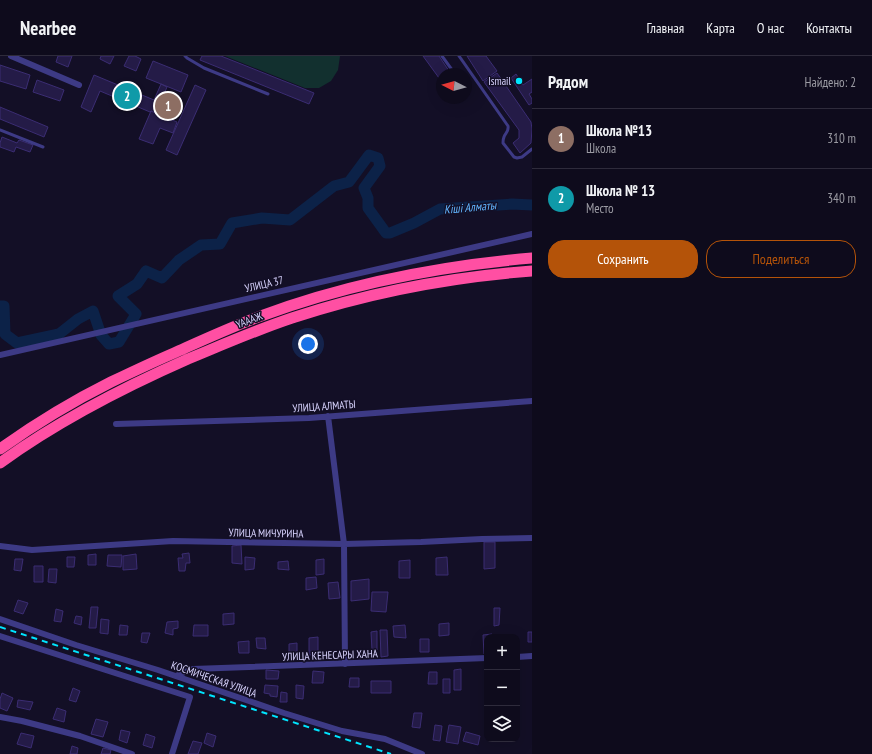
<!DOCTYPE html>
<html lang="ru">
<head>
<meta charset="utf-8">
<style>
	:root { --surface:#0e0b1c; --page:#171425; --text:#f1f3f6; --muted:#9b9ba3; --line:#2e2b3b; --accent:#b45309 }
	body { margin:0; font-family:"PT Sans Narrow",sans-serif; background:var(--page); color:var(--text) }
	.controls { position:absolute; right:12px; bottom:12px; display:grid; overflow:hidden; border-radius:8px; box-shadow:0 4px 16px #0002 }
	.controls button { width:36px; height:36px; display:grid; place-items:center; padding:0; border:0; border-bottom:1px solid var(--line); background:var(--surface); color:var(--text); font:20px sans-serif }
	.compass { position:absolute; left:436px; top:12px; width:36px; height:36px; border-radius:50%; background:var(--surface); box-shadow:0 4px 16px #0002; rotate:276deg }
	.you { position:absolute; left:308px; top:288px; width:14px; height:14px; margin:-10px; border:3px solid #fff; border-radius:50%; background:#1a73e8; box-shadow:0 0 0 6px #1a73e833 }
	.badge { display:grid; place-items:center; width:26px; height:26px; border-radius:50%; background:var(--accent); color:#fff; font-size:13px; font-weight:700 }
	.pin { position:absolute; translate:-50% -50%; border:2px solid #fff; box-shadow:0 1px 4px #0006 }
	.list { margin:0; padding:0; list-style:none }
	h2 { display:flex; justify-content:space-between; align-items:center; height:52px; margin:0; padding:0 16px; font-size:17px }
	h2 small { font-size:13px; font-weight:400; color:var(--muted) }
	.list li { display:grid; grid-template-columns:26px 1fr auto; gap:12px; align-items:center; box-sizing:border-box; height:60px; padding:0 16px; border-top:1px solid var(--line) }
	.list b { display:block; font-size:15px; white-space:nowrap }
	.list p { margin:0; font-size:13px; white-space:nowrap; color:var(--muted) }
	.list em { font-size:13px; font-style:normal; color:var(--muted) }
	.actions { display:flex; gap:8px; padding:12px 16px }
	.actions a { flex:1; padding:9px 0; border:1px solid var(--accent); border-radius:16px; text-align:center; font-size:14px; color:var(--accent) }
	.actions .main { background:var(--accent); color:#fff }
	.icon { flex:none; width:22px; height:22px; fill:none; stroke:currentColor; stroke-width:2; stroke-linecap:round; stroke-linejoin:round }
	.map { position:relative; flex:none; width:532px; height:698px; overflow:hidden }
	header { display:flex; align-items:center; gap:24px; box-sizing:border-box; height:56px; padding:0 20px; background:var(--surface); border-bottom:1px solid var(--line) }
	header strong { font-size:19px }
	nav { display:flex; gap:22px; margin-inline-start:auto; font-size:14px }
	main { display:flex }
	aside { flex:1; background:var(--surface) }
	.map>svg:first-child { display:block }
	.green { fill:#12302f }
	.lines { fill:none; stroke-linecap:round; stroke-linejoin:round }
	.river { stroke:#0c2248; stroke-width:11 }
	.building { fill:#241b47; stroke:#3b2d73 }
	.lane { stroke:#3d3a85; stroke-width:3 }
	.street { stroke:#3d3a85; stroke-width:6 }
	.highway { stroke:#ff4fa3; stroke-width:11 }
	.rail { stroke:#00e5ff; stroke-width:2; stroke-dasharray:6 5; stroke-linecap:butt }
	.poi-dot { fill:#00e5ff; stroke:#130f26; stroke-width:1.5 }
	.labels { text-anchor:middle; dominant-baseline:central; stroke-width:3; stroke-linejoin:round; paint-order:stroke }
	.poi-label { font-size:11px; fill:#d9d4ff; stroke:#130f26; text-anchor:end }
	.street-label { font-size:11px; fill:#d9d4ff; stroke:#130f26 }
	.water-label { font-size:12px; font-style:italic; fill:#62b6ff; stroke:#130f26 }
</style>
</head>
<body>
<header>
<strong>Nearbee</strong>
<nav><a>Главная</a><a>Карта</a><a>О нас</a><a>Контакты</a></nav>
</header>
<main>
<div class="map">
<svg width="532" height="698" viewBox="0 0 532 698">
	<rect width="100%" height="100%" fill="#130f26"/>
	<path class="green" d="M225,0H340L338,14L331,25L319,32H305Z"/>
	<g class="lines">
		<path class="river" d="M0,250H4L5,278L17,287L59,278L78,263L93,255L101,279L109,288L119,286L136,258L118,240L137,228L146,215L162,222L179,204L201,189L220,188L232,167L262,162L290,164L334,130L349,126L369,99L378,102L380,110L364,132L368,142V152L386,177H390L414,167L440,153L512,148L532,149"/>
	</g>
	<path class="building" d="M58,0H72L68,11L56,6Z
		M101,0H114L110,8L100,3Z
		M129,0H135L141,3L136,15L124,10Z
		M202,0H221L314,37L309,48L200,4Z
		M423,0H439L449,15L445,18H442V20L439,22Z
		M467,0H486L497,15L483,25Z
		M153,5L188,19L181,36L146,22Z
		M0,9L30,19L26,33L0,25Z
		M497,17L531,66L532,73L531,87L520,97L513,87L519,82V74L484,26Z
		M516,18L523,29L532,23V36L529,38L532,43V47L529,49L511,22Z
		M94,19L154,44L161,28L167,31L156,57L151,55L150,56L100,35L91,56L81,51Z
		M37,24L64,34L60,45L33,36Z
		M195,29L206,34L177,99L166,94Z
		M0,51L48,71L44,81L0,63Z
		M151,55L177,66L173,77L160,72L153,88L139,83Z
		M2,81L17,87L19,84L33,89L30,96L16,91L14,96L0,91V87Z
		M484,486H495V512L484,513Z
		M241,489L242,508L232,507V490Z
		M189,497L190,507H186L185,515H179L178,502H183L182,498Z
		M96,498V509H88V499Z
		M136,498L137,513L123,514V500Z
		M108,499H122L121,511L107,510Z
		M67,501H75L74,511H67Z
		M245,501L255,502L254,513L245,514Z
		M447,501L448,519H436V502Z
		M15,503H23L21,515L14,514Z
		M324,503V518L316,519V504Z
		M410,504V522H399V505Z
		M288,505L289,514L278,513V506Z
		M34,510H43V526H34Z
		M49,513H57L56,527L48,526Z
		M316,521L317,532L306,534V522Z
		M369,523V543L351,545V525Z
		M338,526L340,542L329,543L328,527Z
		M372,536H388L386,556L371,555Z
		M18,544L28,547L23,558L14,555Z
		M91,551H98L96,572H89Z
		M494,552H500L499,569L494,570Z
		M56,553L63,555L61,566L54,565Z
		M234,557V568L223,569V558Z
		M76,560L82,561L81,569L74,567Z
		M101,563L109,564L108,578L100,577Z
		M178,565V572L173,573V579L165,577L167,566Z
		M449,567V579L439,580V568Z
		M120,569L128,570L127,579H119Z
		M194,569H208V580H193Z
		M405,569L406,582L394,581L393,570Z
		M380,574H387L388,600L381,601Z
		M377,575V594H372L371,576Z
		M528,576H532V586H528Z
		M142,577H150L147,587L141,586Z
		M492,578V581H487V598H484L483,579Z
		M318,581V598L309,599V582Z
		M256,582H265L266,593L257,592Z
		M420,583H429V596H420Z
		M249,585V597H239L238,586Z
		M297,587V600H289V588Z
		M461,613V634H454V614Z
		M266,614L279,615L278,623H266Z
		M313,615L324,616L323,627H312Z
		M429,616H437V628H428Z
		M350,622H359V631H349Z
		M443,623H450V637H443Z
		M371,625H391V637H371Z
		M265,629L278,630L277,641L270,640V638L264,637Z
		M296,629L304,630L303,643L296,642Z
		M73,632L80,635L76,646L69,644Z
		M281,636L287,637V646H280Z
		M2,637L13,642L7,655L0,652V643Z
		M18,644L33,646L30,654L17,651Z
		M57,652L66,655L64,666L53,663Z
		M414,657H422L420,672L412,671Z
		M96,663L108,666L103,681L91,678Z
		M435,669L442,670L440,685L433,684Z
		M449,669L461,671L458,688L446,686Z
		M121,674L130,676L127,687L119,684Z
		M466,676L480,680L478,689L463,685Z
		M21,677L34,680L31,692L17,688Z
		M207,677L216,680L213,691L204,687Z
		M146,678L155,681L152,692L143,689Z
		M193,685L202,687L198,698H188Z
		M72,690L78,692L77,698H70Z
		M103,692L111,694L110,698H101Z"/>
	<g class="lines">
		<path class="lane" d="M185,0L187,2L204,12L268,38
			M442,0L455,18
			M459,0L508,70C509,76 505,77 504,81C503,83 503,85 503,87L514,101L517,102L522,101L532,93
			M0,74L43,91"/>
		<path class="street" d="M11,0L79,29
			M0,299L532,178
			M328,360L344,488L345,608
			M116,368L309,362L532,345
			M0,490L32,494L173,485L344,488L421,486L482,483L532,482
			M0,563L76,589L158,614L284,657L342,675L385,683L422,698
			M0,580L190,641L172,698
			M517,601L532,600
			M176,620L185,616L193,613L487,602
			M0,661L22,665L80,680L132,698"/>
		<path class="highway" d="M0,393C35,368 73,345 111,326C132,316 153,306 174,297C203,284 231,271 261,260C347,228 441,210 532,202
			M0,407C58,365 122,332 188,303C222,289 256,274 292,262C368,237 452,221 532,215"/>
		<path class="rail" d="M0,571L391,698"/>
	</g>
	<circle class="poi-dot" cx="519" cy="25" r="4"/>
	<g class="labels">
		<g class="poi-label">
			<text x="511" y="25">Ismail</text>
		</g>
		<g class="street-label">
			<text transform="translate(264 228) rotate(-13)">УЛИЦА 37</text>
			<text transform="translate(249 264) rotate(-21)">ҮАААЖ</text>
			<text transform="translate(324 350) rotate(-4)">УЛИЦА АЛМАТЫ</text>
			<text transform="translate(266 477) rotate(1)">УЛИЦА МИЧУРИНА</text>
			<text transform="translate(330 599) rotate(-2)">УЛИЦА КЕНЕСАРЫ ХАНА</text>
			<text transform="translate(214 623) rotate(19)">КОСМИЧЕСКАЯ УЛИЦА</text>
		</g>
		<g class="water-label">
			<text transform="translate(470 151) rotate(-5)">Кіші Алматы</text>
		</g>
	</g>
</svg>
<div class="controls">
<button>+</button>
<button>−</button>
<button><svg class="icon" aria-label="layers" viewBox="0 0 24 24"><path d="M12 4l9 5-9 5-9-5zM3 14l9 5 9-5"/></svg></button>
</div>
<svg class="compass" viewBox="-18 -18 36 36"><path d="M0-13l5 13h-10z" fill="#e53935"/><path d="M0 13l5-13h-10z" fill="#9b9ba3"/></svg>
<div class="you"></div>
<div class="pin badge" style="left:168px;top:50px;background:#8d6e63">1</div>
<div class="pin badge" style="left:127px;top:40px;background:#0f9aa8">2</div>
</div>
<aside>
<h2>Рядом<small>Найдено: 2</small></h2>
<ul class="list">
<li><span class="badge" style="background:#8d6e63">1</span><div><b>Школа №13</b><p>Школа</p></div><em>310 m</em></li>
<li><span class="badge" style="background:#0f9aa8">2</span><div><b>Школа № 13</b><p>Место</p></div><em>340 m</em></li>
</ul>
<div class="actions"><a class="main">Сохранить</a><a>Поделиться</a></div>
</aside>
</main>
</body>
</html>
